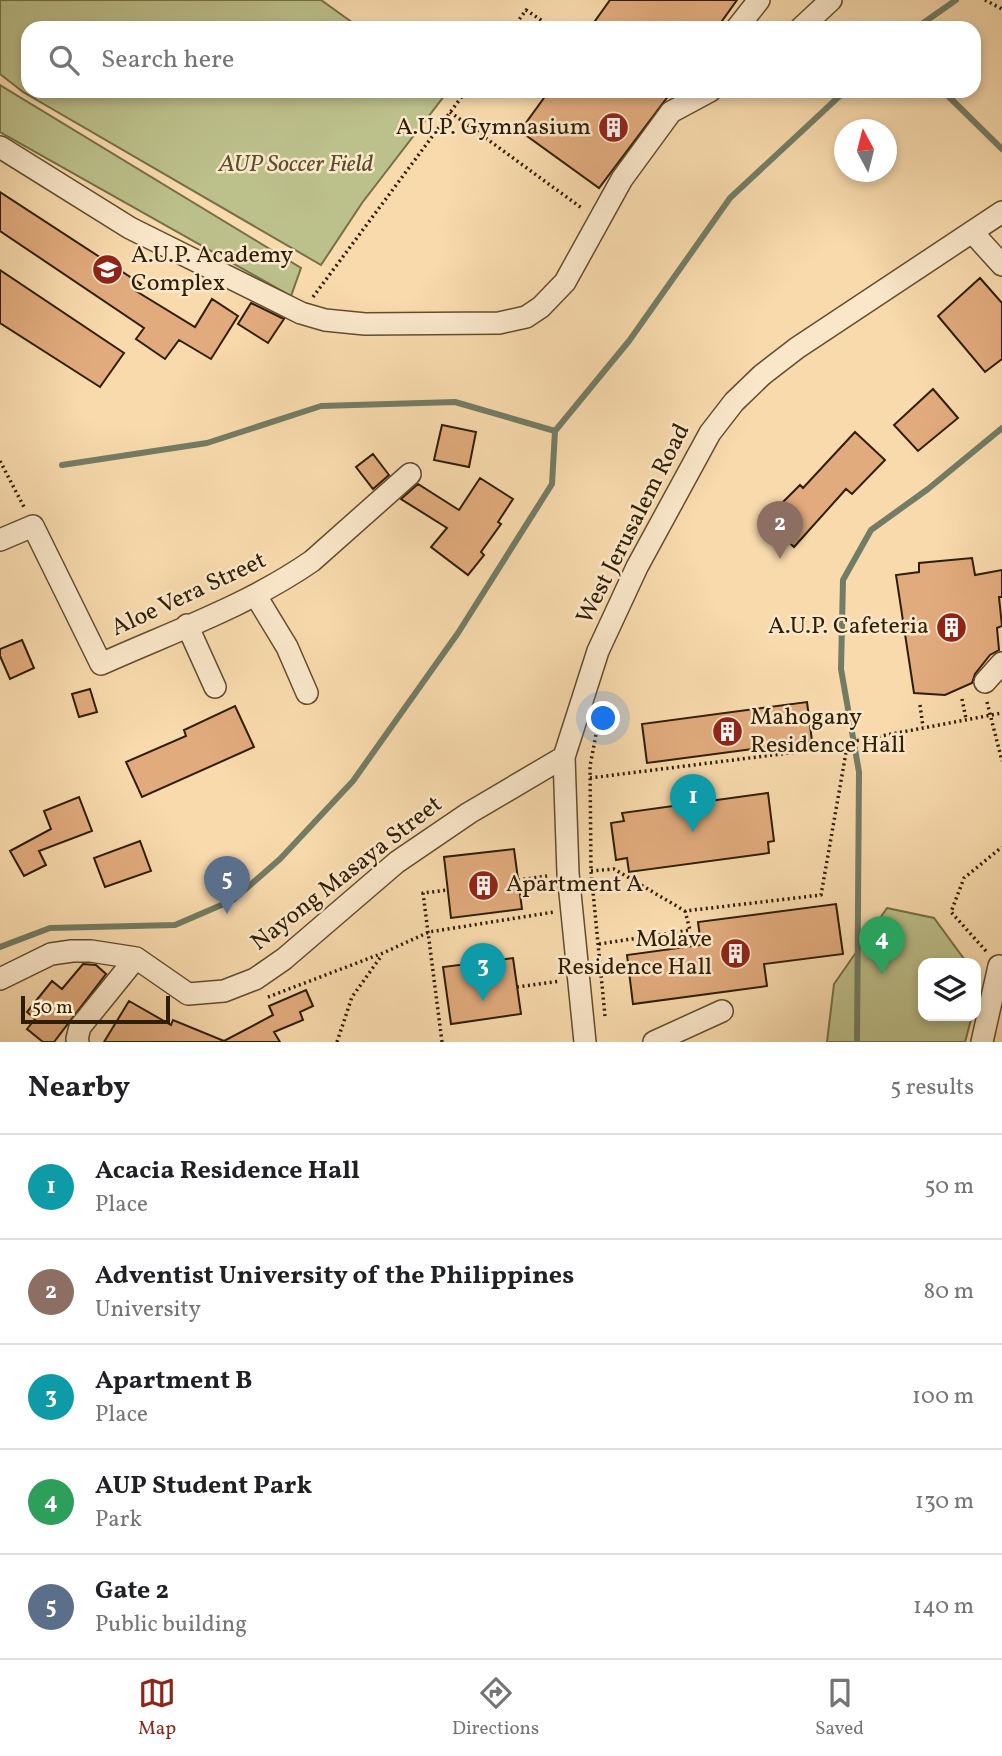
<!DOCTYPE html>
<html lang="en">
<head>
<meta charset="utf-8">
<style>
	:root { --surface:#fff; --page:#f2f2f2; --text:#202124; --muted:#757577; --line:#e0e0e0; --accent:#8f2418 }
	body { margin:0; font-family:Vollkorn,serif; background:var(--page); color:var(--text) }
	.controls { position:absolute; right:21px; bottom:21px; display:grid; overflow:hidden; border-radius:14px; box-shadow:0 4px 10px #0003 }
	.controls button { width:63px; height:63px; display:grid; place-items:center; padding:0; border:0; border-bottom:2px solid var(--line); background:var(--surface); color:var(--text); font:35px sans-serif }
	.compass { position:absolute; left:834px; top:119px; width:63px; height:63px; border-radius:50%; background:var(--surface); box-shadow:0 4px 10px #0003; rotate:353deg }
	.scale { position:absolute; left:21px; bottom:18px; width:149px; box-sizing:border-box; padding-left:7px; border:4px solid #301e03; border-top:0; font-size:19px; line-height:24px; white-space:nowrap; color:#301e03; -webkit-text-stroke:5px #fae7ca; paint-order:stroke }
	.you { position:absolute; left:604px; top:719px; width:24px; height:24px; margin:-18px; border:5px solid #fff; border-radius:50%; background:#1a73e8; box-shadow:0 0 0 10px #1a73e833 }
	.badge { display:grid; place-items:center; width:46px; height:46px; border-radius:50%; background:var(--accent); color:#fff; font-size:23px; font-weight:700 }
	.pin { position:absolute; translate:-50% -58px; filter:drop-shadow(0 2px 4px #0008) }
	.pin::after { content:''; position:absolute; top:37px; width:24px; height:21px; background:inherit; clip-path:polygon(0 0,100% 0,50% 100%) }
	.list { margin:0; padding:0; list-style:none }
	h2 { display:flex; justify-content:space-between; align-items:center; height:91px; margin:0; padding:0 28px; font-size:30px }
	h2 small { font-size:23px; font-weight:400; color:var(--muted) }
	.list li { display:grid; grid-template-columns:46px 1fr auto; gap:21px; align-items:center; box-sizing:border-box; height:105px; padding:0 28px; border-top:2px solid var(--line) }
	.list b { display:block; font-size:26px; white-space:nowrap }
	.list p { margin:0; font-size:23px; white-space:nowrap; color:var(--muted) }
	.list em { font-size:23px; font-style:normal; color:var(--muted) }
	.icon { flex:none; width:38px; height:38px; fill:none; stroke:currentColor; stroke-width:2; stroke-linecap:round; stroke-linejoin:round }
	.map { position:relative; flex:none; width:1002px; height:1042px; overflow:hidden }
	.search { position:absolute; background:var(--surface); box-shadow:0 4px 10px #0003; left:21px; right:21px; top:21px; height:77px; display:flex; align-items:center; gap:18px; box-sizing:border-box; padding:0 24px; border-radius:21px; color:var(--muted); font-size:26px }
	.sheet { height:616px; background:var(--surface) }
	nav { display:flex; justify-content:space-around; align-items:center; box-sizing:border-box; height:98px; border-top:2px solid var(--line); background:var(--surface); font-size:19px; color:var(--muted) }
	nav a { display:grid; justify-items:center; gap:4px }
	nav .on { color:var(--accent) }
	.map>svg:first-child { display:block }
	.green { fill:#bcc08b; stroke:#766f47; stroke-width:2 }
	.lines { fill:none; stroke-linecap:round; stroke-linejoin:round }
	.stream { stroke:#737c64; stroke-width:6 }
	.building { fill:#e1ab7d; stroke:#301e03; stroke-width:2 }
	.minor-casing { stroke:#624d2e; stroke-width:24 }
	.path { stroke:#301e03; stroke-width:3.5; stroke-dasharray:2 3.5; stroke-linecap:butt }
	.minor { stroke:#fae7ca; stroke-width:21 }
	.labels { text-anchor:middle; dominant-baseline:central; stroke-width:5; stroke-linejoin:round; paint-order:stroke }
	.poi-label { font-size:24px; fill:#301e03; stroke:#fae7ca; text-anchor:end }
	.park-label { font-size:24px; font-style:italic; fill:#5a4f2c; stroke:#fae7ca }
	.street-label { font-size:24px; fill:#301e03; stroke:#fae7ca }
</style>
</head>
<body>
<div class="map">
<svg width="1002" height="1042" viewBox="0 0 1002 1042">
	<rect width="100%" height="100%" fill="#f8daad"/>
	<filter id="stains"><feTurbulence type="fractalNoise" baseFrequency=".00286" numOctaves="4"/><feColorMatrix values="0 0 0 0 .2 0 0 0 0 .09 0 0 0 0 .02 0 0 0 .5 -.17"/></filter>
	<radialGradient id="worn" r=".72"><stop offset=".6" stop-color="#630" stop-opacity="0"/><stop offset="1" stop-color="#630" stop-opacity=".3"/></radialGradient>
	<path class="green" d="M0,0H321L360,28H28V91H448L362,203L321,265L23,92L0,74Z
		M0,85L301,268L291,296L0,132Z
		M887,908L934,918L967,963H923V1016H972L965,1042H827L834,984Z"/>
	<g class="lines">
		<path class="stream" d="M916,28L956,0
			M943,91L1002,149
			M62,465L207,443L321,406L455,402L555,431
			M0,947L50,928L175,925L233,900L280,859L353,781L458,633L552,484L555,431L629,341L730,198L845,91
			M857,1042L859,772L841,669L843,580L871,530L928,489L1002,428"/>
	</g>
	<path class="building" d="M610,0H737L717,28H590Z
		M549,91H672L599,188L520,131Z
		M0,192L141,284L136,291L195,327L212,299L238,316L211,359L179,340L165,359L136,339L144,328L0,231Z
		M0,270L124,353L100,387L0,323Z
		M980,278L1002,303V359L985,372L938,316Z
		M251,303L284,319L268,343L238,324Z
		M933,389L958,418L918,451L894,425Z
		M442,425L476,432L469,467L434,460Z
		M855,432L885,460L852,494L846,489L794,547L765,520L800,485L803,488Z
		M373,454L389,475L373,489L356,467Z
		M480,478L513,499L498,522L501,524L481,552L484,555L468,575L431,547L447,528L401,499L418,484L459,510Z
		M972,558L975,575L1002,570V597H999L1002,626L997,628L999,650L990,655L975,674L972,683L945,695L914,693L896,575L919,572V563Z
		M22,640L34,668L10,679L0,656V649Z
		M90,689L97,712L79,717L72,694Z
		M807,702L812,741L647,763L642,724Z
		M235,706L254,747L142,797L126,762L186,736L184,730Z
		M768,793L774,841L768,842L769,853L629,872L627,858L616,860L611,823L624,821L622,813Z
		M79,797L92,831L39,851L46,865L24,876L10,851L51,829L44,811Z
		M140,841L151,871L105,887L94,858Z
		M514,849L522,909L451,918L444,857Z
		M836,904L843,954L764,964L767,986L633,1004L627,955L701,945L698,922Z
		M513,958L521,1014L451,1024L443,967Z
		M83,964L96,965L106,974L54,1042H43L27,1029L35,1019L27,1012L52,981L62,989Z
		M306,990L313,1006L300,1012L303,1020L274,1032L280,1042H104L129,1001L171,1025L173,1020L224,1041L273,1015L269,1006Z"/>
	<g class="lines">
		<defs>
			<path id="minor" d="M737,28L759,0
				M801,28L831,0
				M0,147L130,228L301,313L325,320L365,324L499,323L526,317L541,307L565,282L622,179L671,112L710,91
				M973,233L1002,265
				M0,540L33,526L101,664C172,632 247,606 312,561L410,474
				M256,596L287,647L307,693
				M187,625L215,687
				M985,682L1002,663
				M0,979L51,954L72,951H91L136,958L188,994L224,991L255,979L284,959L397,862L469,813L564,757
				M78,1042L77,1039L80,1027L136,958
				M585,1042L568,873L564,757L598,651L637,567L710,433L734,402L762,375L797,348L1002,212
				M654,1042L722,1011
				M982,1042L999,966"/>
		</defs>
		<use href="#minor" class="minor-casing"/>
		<path class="path" d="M985,0L1002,9
			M513,28L526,10L553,28
			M450,112L583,209
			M313,297L466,91
			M0,461L25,509
			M962,699L966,719
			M987,702L1002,761
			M920,705L923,727
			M598,724L590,766L591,871L605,1016
			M590,778L797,752L1002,713
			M591,871L614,869L685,911L821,895L848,741
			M518,880L547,876
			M599,944L690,930L685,911
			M986,951L951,912L964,878L1002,847
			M517,987L560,981
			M268,997L383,953L429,932L554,912
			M337,1042L352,997L382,955
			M442,1042L423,893L448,890"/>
		<use href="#minor" class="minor"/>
	</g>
	<defs>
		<symbol id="building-disc" viewBox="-11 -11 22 22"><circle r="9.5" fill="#8f2418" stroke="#fae7ca"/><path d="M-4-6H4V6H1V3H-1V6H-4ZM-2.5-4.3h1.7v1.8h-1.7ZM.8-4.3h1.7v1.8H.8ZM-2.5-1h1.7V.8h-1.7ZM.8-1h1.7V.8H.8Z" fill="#fff"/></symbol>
		<symbol id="school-disc" viewBox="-11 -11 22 22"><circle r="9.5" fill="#8f2418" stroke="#fae7ca"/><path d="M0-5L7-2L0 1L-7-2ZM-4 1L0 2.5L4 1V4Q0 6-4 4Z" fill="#fff"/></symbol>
	</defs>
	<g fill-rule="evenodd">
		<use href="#building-disc" x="596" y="110" width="35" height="35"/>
		<use href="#school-disc" x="90" y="252" width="35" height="35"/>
		<use href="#building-disc" x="934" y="610" width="35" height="35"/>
		<use href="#building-disc" x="710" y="714" width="35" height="35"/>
		<use href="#building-disc" x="466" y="868" width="35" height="35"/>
		<use href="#building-disc" x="718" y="936" width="35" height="35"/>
	</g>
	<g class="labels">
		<g class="poi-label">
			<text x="591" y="128">A.U.P. Gymnasium</text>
			<text x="131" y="256" text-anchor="start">A.U.P. Academy<tspan x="131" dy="28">Complex</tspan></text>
			<text x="929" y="627">A.U.P. Cafeteria</text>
			<text x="750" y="718" text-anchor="start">Mahogany<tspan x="750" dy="28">Residence Hall</tspan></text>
			<text x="506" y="885" text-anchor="start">Apartment A</text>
			<text x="712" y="940">Molave<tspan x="712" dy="28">Residence Hall</tspan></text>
		</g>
		<g class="park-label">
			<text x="296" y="165">AUP Soccer Field</text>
		</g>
		<g class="street-label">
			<text transform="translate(634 524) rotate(-63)">West Jerusalem Road</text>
			<text transform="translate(189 595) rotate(-25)">Aloe Vera Street</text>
			<text transform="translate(347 874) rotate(-38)">Nayong Masaya Street</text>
		</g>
	</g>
	<rect width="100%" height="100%" filter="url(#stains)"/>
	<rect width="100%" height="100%" fill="url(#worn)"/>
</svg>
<div class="controls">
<button><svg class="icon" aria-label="layers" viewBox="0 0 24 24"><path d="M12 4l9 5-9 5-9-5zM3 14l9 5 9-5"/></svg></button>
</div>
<svg class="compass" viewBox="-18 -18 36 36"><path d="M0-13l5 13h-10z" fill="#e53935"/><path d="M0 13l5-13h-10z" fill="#757577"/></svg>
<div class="scale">50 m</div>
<div class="you"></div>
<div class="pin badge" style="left:693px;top:832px;background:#0f9aa8">1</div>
<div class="pin badge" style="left:780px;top:559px;background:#8d6e63">2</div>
<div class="pin badge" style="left:483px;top:1001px;background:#0f9aa8">3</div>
<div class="pin badge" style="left:882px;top:974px;background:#2e9e5b">4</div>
<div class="pin badge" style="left:227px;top:914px;background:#5c6f8a">5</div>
<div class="search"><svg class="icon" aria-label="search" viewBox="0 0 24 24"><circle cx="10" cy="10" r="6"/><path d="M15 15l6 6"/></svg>Search here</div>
</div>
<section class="sheet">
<h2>Nearby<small>5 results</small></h2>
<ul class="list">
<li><span class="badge" style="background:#0f9aa8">1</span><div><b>Acacia Residence Hall</b><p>Place</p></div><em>50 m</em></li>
<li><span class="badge" style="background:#8d6e63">2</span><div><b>Adventist University of the Philippines</b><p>University</p></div><em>80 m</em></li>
<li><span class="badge" style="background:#0f9aa8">3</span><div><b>Apartment B</b><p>Place</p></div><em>100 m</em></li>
<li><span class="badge" style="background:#2e9e5b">4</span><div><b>AUP Student Park</b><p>Park</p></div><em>130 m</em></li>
<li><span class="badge" style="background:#5c6f8a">5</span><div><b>Gate 2</b><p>Public building</p></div><em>140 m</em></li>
</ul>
</section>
<nav>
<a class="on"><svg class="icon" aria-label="map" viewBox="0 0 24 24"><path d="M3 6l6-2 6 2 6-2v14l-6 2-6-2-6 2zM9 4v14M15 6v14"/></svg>Map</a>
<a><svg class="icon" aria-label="directions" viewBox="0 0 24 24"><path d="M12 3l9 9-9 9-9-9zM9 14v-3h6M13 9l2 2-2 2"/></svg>Directions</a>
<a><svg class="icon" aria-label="saved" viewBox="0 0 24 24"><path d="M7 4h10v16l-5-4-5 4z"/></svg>Saved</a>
</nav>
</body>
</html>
